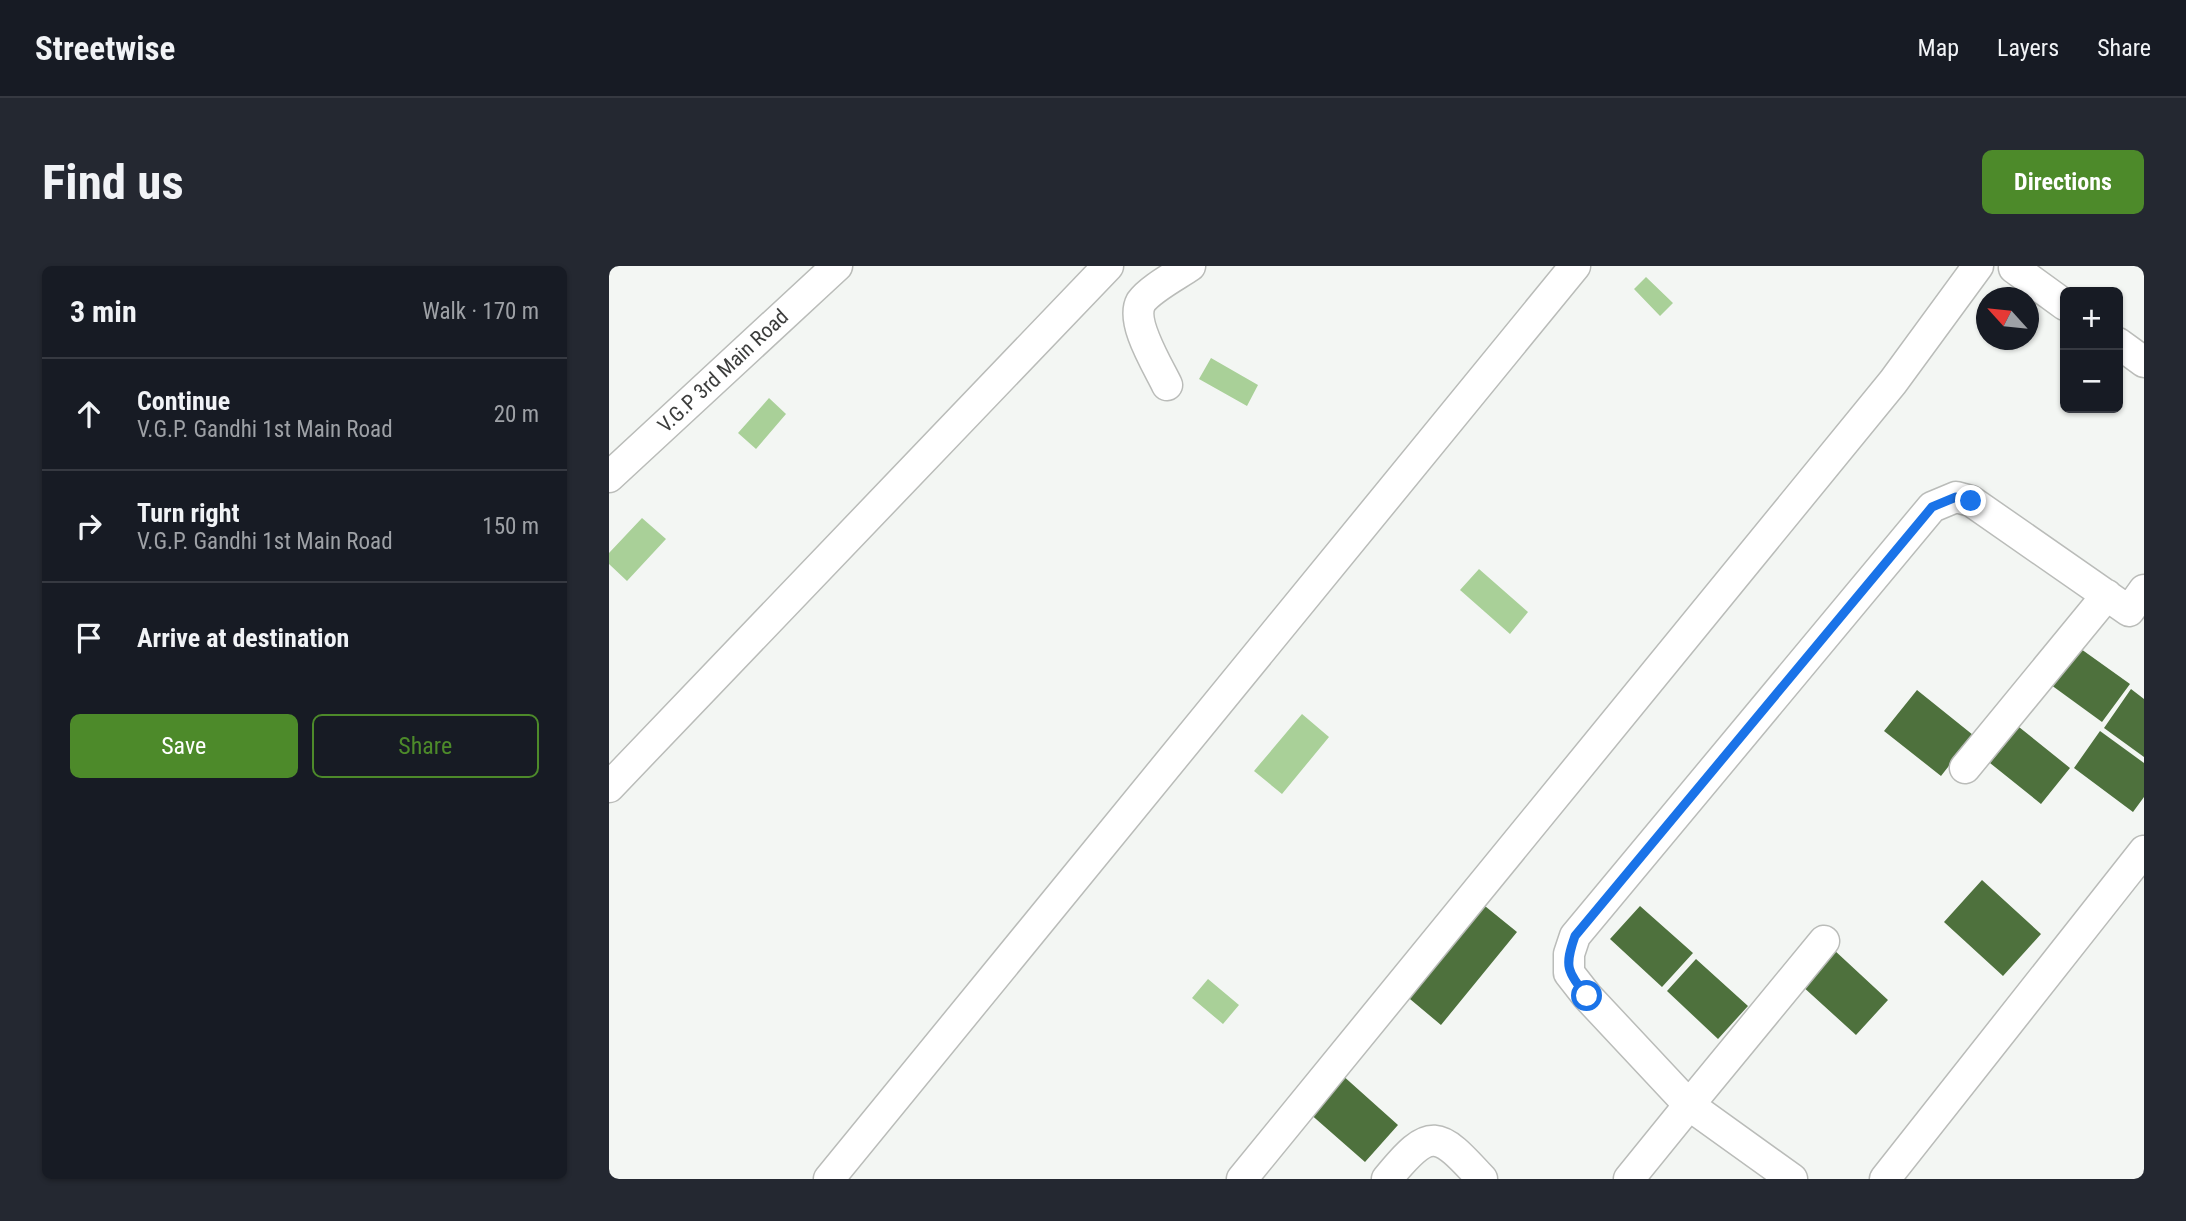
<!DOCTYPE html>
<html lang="en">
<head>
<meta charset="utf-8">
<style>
	:root { --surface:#171b24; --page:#242831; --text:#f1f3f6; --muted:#9ea1a6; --line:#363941; --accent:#4d8a2a }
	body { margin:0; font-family:"Roboto Condensed",sans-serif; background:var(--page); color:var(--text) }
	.controls { position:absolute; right:21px; top:21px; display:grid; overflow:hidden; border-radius:10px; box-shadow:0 2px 5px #0004 }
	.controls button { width:63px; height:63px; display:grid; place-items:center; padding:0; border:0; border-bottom:2px solid var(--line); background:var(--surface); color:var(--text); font:35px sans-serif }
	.compass { position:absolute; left:1367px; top:21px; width:63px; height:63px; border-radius:50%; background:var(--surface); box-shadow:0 2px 5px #0004; rotate:297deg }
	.stop { position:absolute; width:21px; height:21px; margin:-16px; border:5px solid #1a73e8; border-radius:50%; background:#fff }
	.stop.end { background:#1a73e8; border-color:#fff; box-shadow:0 2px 7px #0008 }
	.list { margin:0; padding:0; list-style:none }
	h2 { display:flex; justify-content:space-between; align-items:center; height:91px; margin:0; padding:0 28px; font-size:30px }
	h2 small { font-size:23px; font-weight:400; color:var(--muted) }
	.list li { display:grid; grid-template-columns:46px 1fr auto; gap:21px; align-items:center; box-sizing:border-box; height:112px; padding:0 28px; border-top:2px solid var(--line) }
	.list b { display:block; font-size:26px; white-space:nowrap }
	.list p { margin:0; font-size:23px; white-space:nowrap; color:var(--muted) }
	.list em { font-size:23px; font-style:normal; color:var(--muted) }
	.actions { display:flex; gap:14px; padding:21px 28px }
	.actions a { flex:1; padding:16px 0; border:2px solid var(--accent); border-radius:10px; text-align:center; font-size:24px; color:var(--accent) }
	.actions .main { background:var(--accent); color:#fff }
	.icon { flex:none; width:38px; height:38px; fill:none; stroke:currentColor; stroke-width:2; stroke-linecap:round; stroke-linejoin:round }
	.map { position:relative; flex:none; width:1535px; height:913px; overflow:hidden; border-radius:10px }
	header { display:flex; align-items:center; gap:42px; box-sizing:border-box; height:98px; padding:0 35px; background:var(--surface); border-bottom:2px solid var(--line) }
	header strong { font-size:33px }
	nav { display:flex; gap:38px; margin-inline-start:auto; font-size:24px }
	.intro { display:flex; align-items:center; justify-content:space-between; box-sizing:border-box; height:168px; padding:0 42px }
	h1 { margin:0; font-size:49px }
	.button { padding:18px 32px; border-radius:10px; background:var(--accent); color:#fff; font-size:24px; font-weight:700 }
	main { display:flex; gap:42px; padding:0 42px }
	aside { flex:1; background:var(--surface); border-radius:10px; box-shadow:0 2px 5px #0004 }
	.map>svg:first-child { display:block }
	.water { fill:#a9d098 }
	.building { fill:#4e713d }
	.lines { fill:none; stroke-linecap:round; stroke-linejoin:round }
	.minor-casing { stroke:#babcb9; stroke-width:33 }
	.minor { stroke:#fff; stroke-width:30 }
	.route { stroke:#1a73e8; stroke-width:9 }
	.labels { text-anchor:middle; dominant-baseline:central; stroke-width:7; stroke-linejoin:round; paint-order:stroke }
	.street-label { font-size:21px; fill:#3c3d3c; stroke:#fff }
</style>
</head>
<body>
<header>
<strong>Streetwise</strong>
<nav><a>Map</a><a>Layers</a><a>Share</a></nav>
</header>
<div class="intro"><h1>Find us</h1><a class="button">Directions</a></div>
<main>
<aside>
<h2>3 min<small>Walk · 170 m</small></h2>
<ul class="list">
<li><svg class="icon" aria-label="ahead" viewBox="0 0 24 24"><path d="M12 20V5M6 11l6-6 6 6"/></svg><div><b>Continue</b><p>V.G.P. Gandhi 1st Main Road</p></div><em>20 m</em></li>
<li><svg class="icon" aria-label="right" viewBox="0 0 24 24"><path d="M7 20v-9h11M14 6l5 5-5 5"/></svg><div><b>Turn right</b><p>V.G.P. Gandhi 1st Main Road</p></div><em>150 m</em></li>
<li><svg class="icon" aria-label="arrive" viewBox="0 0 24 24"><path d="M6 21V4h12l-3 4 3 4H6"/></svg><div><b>Arrive at destination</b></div></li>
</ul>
<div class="actions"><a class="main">Save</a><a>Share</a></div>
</aside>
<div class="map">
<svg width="1535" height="913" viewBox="0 0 1535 913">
	<rect width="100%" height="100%" fill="#f3f6f3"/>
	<path class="water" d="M1037,11L1064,37L1051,50L1025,23Z
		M602,92L649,119L638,140L590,113Z
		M160,132L177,148L147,183L129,167Z
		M33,252L57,273L18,315L0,298V287Z
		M870,303L919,346L901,368L851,324Z
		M693,448L720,471L673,528L645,505Z
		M599,713L630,739L614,758L583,732Z"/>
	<path class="building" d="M1465,378L1521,418L1493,456L1438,416Z
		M1522,423L1535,433V491L1495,462Z
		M1308,424L1364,469L1332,510L1275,465Z
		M1410,461L1461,502L1432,538L1381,497Z
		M1491,465L1535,497V531L1524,546L1465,502Z
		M1373,614L1432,668L1394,710L1335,656Z
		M871,636L908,666L832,759L795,728Z
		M1031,640L1084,687L1053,721L1001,673Z
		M1224,683L1279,734L1247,769L1192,719Z
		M1087,693L1139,740L1109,773L1058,725Z
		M732,808L789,859L756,896L699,846Z"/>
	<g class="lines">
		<defs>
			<path id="minor" d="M1405,2L1456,39
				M1509,77L1535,96
				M558,119C549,100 521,56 532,36C541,23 568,9 581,0
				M0,211L228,0
				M1356,502L1498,329
				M0,521L499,0
				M220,913L966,0
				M633,913L1284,116L1369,0
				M778,913C822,859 829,865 873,913
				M1020,913L1080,839L978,730L960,707V688L966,670L1323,241L1347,231L1362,235L1520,345L1535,324
				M1183,913L1080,839L1215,675
				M1276,913L1535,585"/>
		</defs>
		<use href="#minor" class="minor-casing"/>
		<use href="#minor" class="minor"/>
	</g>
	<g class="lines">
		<path class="route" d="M978,730C958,705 955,701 966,670L1323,241L1347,231L1362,235"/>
	</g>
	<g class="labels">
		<g class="street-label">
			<text transform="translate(114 105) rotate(-43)">V.G.P 3rd Main Road</text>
		</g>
	</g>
</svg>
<div class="controls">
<button>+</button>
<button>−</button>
</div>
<svg class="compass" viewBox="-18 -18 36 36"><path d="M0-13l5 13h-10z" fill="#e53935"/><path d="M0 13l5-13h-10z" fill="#9ea1a6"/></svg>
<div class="stop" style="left:978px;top:730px"></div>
<div class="stop end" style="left:1362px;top:235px"></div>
</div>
</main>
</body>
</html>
